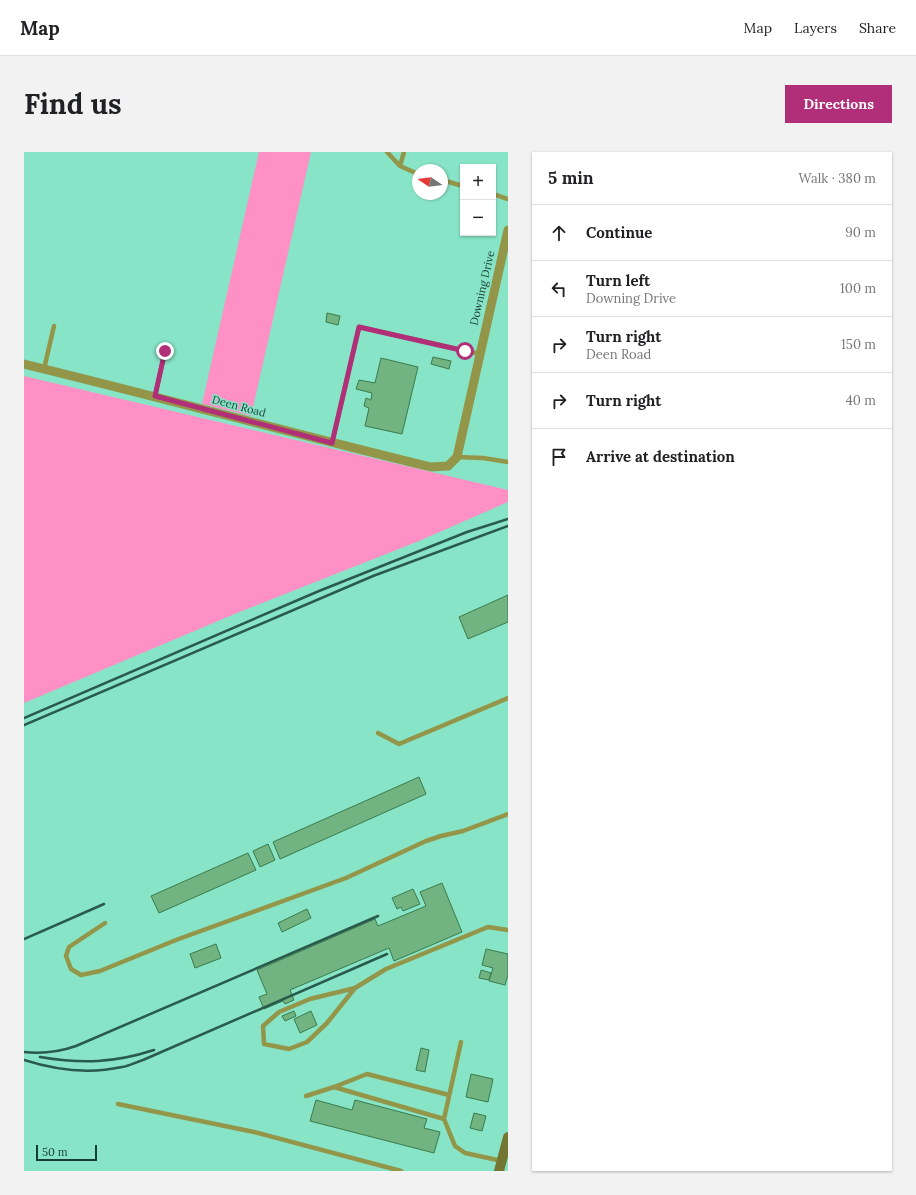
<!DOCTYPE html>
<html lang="en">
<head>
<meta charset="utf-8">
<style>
	:root { --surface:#fff; --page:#f2f2f2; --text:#202124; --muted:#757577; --line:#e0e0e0; --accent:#b12e78 }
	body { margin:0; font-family:Lora,serif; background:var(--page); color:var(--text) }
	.controls { position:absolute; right:12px; top:12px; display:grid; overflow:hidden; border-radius:0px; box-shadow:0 1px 3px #0004 }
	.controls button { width:36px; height:36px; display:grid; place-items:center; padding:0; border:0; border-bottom:1px solid var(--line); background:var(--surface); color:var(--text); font:20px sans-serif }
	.compass { position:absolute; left:388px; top:12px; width:36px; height:36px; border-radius:50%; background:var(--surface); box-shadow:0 1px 3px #0004; rotate:283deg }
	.scale { position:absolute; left:12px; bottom:10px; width:61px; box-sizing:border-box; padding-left:4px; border:2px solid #153d31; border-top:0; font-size:11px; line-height:14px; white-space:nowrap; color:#153d31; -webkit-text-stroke:3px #87e4c6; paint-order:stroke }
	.stop { position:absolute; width:12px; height:12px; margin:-9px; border:3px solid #b12e78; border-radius:50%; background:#fff }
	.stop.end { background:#b12e78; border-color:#fff; box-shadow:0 1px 4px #0008 }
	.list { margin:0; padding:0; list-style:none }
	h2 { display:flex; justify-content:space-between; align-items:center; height:52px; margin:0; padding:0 16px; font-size:17px }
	h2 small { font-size:13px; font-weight:400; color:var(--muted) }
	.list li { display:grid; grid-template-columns:26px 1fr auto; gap:12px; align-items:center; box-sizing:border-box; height:56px; padding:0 16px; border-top:1px solid var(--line) }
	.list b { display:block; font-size:15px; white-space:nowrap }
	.list p { margin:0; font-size:13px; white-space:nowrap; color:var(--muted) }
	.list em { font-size:13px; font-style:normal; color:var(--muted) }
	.icon { flex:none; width:22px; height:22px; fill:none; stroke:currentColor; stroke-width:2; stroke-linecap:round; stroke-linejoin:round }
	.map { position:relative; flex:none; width:484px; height:1019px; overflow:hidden; border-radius:0px }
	header { display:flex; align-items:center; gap:24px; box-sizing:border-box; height:56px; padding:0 20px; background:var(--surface); border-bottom:1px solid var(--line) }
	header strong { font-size:19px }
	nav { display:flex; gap:22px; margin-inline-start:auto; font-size:14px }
	.intro { display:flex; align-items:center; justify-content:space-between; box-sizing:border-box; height:96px; padding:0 24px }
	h1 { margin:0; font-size:28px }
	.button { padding:10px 18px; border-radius:0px; background:var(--accent); color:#fff; font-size:14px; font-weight:700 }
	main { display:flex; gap:24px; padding:0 24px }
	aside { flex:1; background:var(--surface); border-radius:0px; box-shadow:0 1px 3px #0004 }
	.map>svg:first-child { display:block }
	.green { fill:#fe90c5 }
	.building { fill:#71b481; stroke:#3a7b4c }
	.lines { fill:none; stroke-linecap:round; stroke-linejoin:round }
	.lane { stroke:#939648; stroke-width:4.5 }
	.street { stroke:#939648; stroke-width:9 }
	.secondary { stroke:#747731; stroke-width:10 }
	.rail { stroke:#295a4b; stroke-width:2.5 }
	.route { stroke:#b12e78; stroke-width:5 }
	.labels { text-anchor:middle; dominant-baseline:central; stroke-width:3; stroke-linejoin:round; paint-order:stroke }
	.street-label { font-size:11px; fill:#153d31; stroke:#87e4c6 }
</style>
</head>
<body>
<header>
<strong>Map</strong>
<nav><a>Map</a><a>Layers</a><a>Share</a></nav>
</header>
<div class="intro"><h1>Find us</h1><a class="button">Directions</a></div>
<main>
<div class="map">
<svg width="484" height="1019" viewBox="0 0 484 1019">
	<rect width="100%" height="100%" fill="#87e4c6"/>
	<path class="green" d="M235,0H287L227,264L178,252Z
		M0,224L484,338V350L395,389L213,461L0,551Z"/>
	<path class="building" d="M303,161L316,164L314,173L302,170Z
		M409,205L427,209L425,217L407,212Z
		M357,206L394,215L378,282L341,274L345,256L340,254L342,246L347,248L348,241L332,237L335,228L351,231Z
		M484,443V470L444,487L435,465Z
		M395,625L402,642L256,707L249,690Z
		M244,692L251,708L236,715L229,699Z
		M224,701L232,718L135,761L127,744Z
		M418,731L438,780L370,809L365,796L266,838L270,848L261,852L259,849L240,857L235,845L243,842L233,818L351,767L354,774L402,754L396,740Z
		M389,737L396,752L379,759L377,755L373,757L368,746Z
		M283,757L287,766L258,780L254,771Z
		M192,792L197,806L171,816L166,802Z
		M462,797L484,802V823L481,833L465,829L469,816L458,813Z
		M457,818L467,821L465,828L455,826Z
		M270,859L272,864L261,869L258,864Z
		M287,859L293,873L276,881L270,867Z
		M397,896L405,898L401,920L392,918Z
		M447,922L469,927L464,950L442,945Z
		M292,948L328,958L331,948L403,967L400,976L416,980L410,1001L286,969Z
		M450,961L462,964L458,979L446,976Z"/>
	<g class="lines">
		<path class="lane" d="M363,0L376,14L394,22
			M376,14L380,0
			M418,28L439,34
			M469,42L484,47
			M20,217L30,174
			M131,244L141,199
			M308,291L335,175L456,202
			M433,305L459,306L484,310
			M354,581L375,592L484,546
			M81,771L45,795L42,804L47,817L57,823L76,819L152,788L322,726L402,689L417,684L439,679L484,662
			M331,836L303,871L283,890L265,897L240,892L239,874L255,860L286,847L331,836L362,817L464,775L484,778
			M310,935L343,922L425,943
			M282,944L310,935L420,967L431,994L441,1001L478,1009
			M94,952L230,980L377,1019
			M420,967L437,890"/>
		<path class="street" d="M0,212C136,245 271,282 407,315L424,314L433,305L484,78"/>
		<path class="secondary" d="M475,1019L484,985"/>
		<path class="rail" d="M0,566L295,439L443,380L484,367
			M0,573L349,424L484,374
			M0,787L80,752
			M0,900C19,902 35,900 52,894L354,764
			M16,905C58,912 90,911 130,898
			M0,908C31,918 66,922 98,915C105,914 112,910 119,908L363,802"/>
	</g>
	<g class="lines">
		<path class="route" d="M141,199L131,244L308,291L335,175L441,199"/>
	</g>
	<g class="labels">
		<g class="street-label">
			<text transform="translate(458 136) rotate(-77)">Downing Drive</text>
			<text transform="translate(215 254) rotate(15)">Deen Road</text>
		</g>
	</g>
</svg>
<div class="controls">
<button>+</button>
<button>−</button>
</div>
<svg class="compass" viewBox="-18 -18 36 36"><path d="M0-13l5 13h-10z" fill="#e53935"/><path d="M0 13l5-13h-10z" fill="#757577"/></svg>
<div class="scale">50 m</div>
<div class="stop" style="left:441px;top:199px"></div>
<div class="stop end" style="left:141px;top:199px"></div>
</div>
<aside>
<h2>5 min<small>Walk · 380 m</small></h2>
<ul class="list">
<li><svg class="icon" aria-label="ahead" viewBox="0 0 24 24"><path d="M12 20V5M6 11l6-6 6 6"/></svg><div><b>Continue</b></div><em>90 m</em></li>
<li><svg class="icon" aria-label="left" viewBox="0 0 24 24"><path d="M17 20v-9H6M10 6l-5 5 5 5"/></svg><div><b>Turn left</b><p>Downing Drive</p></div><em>100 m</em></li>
<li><svg class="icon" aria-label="right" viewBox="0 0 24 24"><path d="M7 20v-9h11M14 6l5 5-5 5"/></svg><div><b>Turn right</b><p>Deen Road</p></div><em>150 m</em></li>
<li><svg class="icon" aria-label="right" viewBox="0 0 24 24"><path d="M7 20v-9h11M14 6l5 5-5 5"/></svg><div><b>Turn right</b></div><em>40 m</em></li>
<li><svg class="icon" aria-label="arrive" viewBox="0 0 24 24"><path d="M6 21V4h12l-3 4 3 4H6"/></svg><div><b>Arrive at destination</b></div></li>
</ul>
</aside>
</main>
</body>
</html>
